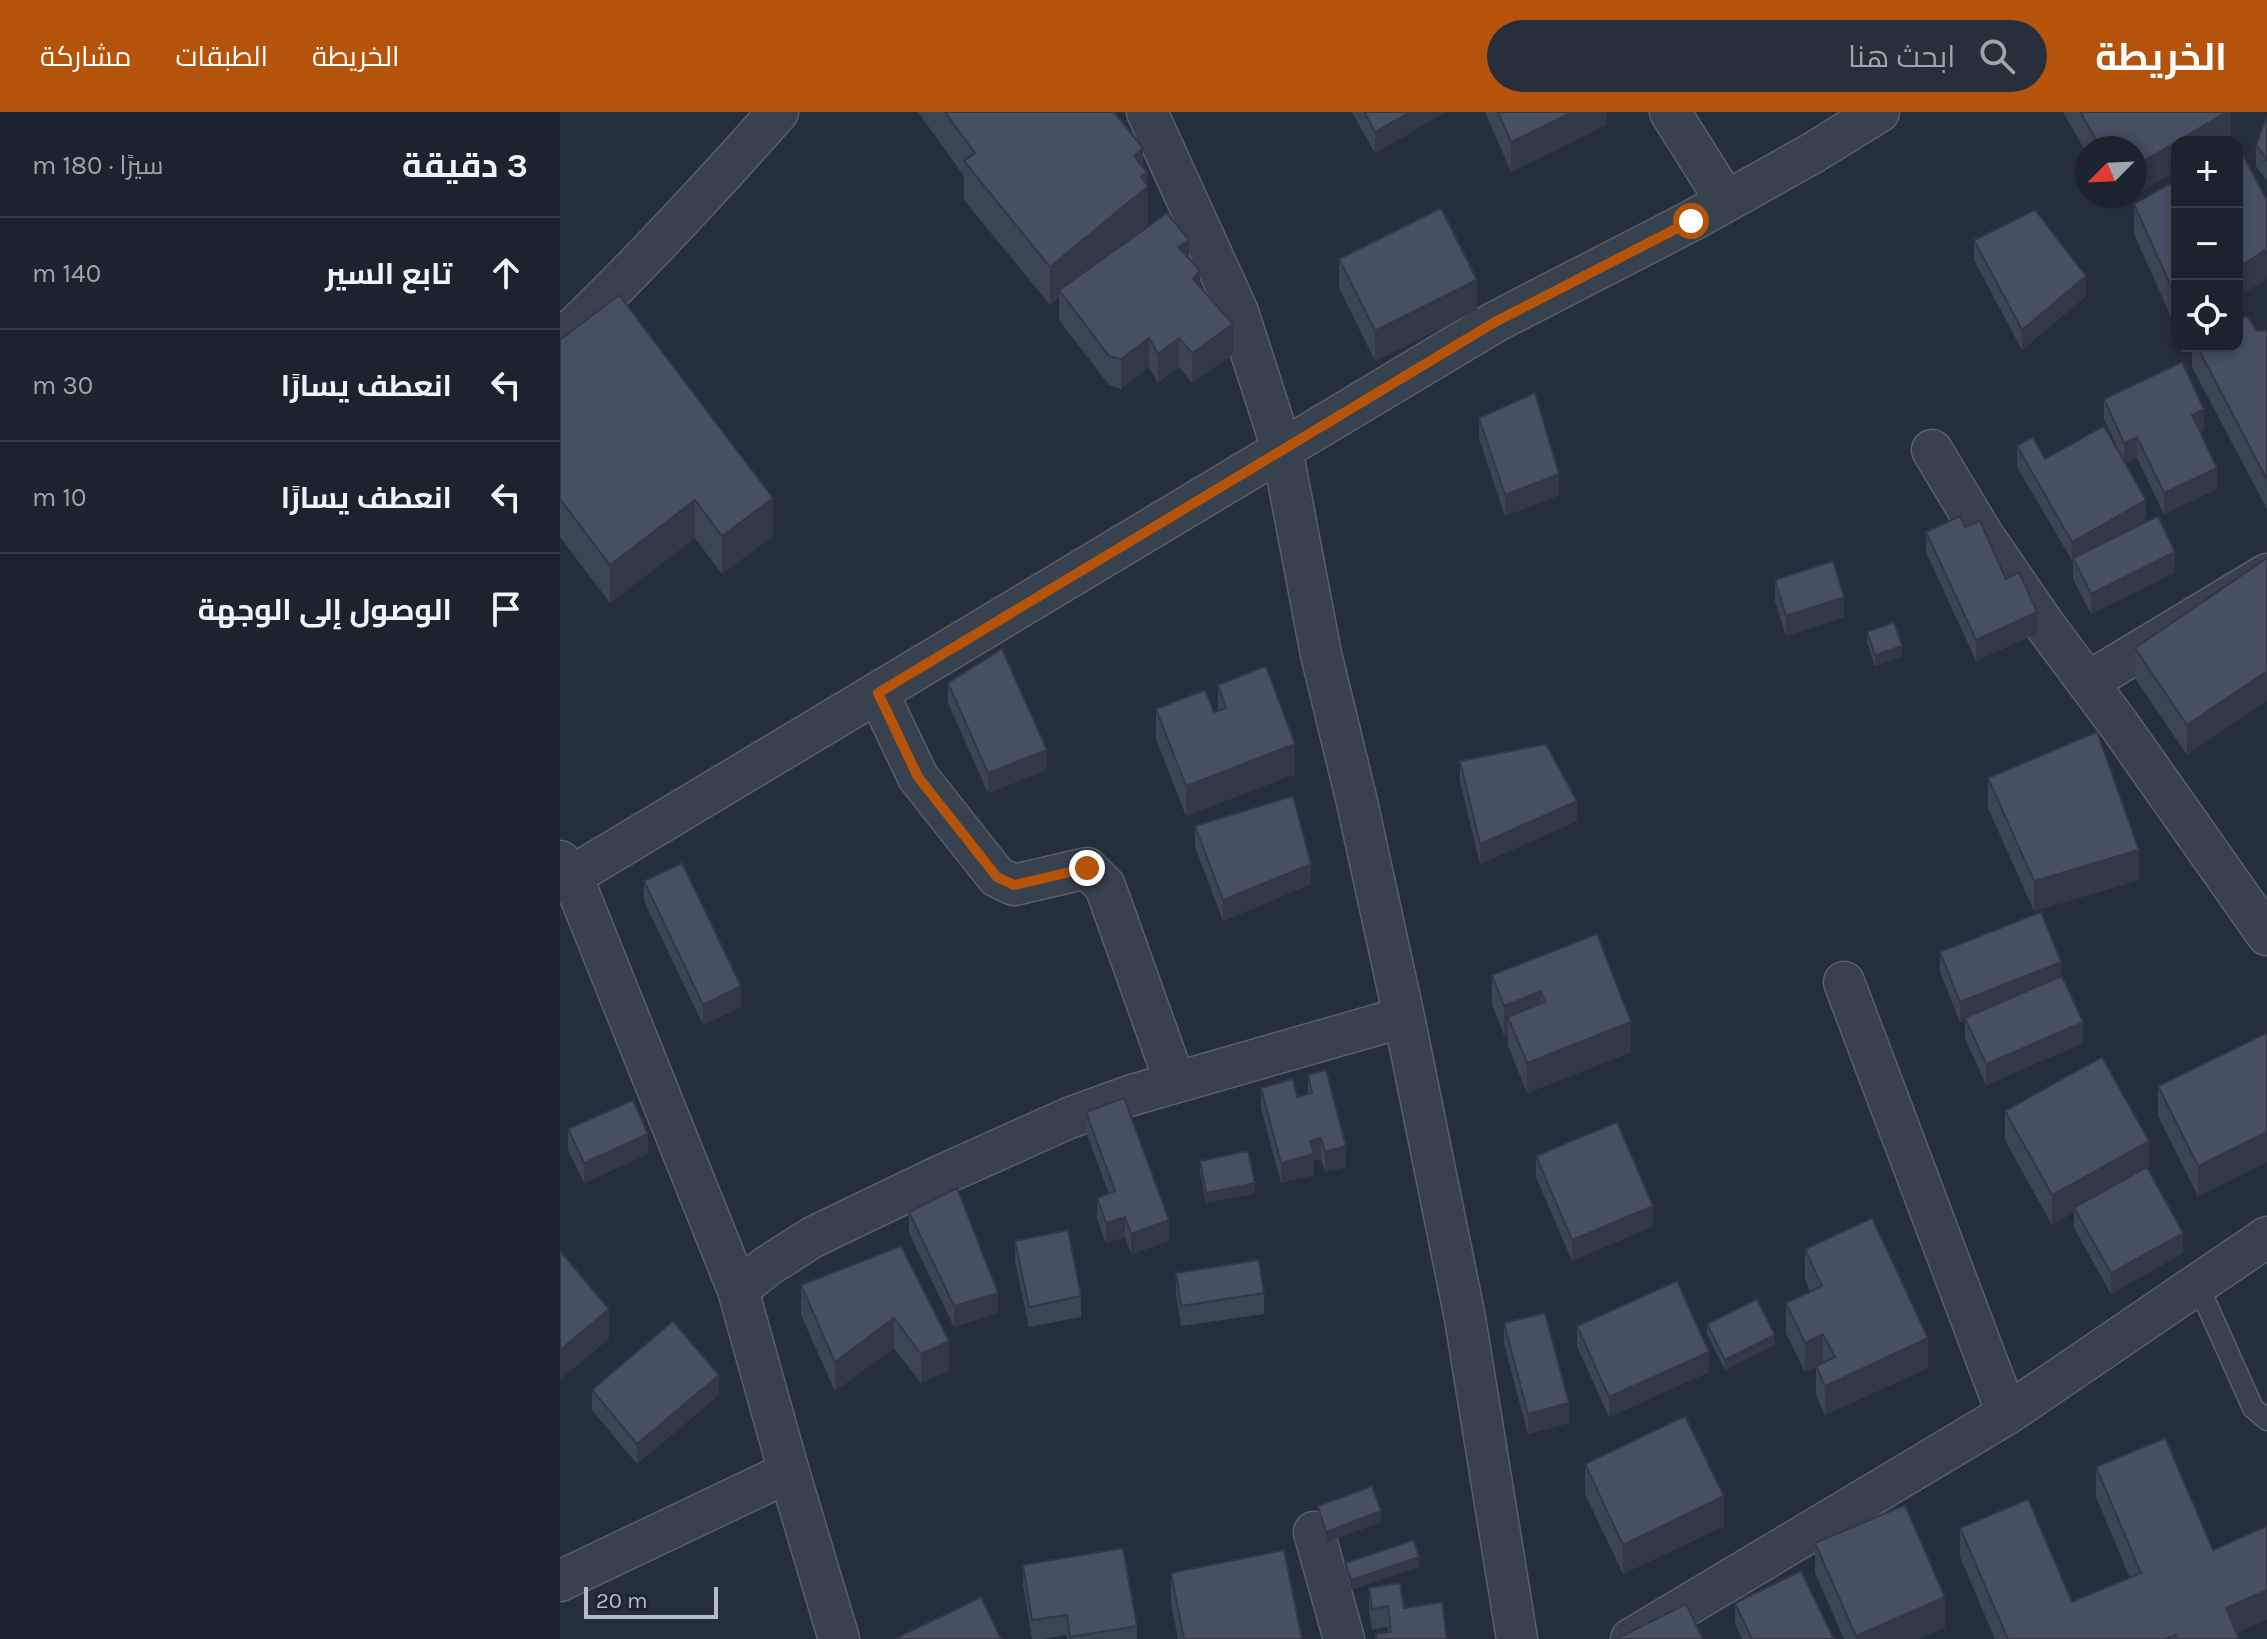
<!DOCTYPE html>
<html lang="ar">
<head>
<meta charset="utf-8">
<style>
	:root { --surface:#1b232e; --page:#282f3a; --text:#f1f3f6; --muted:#a0a4aa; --line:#39404a; --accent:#b45309 }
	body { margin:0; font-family:Karla,Cairo,sans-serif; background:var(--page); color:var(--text); direction:rtl }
	.controls { position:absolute; right:24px; top:24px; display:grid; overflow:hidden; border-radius:16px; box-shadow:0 4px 12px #0003 }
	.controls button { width:72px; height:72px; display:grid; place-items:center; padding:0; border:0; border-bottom:2px solid var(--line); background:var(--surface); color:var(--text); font:40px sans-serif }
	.compass { position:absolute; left:1515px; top:24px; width:72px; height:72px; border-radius:50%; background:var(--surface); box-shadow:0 4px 12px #0003; rotate:246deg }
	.scale { position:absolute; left:24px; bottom:20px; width:134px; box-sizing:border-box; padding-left:8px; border:4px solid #b4bcc9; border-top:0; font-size:22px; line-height:28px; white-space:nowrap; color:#b4bcc9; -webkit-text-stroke:6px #1d2633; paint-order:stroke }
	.stop { position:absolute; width:24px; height:24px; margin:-18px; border:6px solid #b45309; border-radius:50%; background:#fff }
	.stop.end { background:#b45309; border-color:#fff; box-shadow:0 2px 8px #0008 }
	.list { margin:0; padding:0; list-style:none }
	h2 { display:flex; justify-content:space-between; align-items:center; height:104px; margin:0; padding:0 32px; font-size:34px }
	h2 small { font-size:26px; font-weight:400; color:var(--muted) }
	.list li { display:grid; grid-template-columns:52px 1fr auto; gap:24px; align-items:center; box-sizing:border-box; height:112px; padding:0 32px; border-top:2px solid var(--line) }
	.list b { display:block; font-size:30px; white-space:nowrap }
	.list em { font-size:26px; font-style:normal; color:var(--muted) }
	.icon { flex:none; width:44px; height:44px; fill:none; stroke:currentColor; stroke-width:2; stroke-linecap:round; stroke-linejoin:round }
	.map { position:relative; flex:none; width:1707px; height:1527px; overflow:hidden; direction:ltr }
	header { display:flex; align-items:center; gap:48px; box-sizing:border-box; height:112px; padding:0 40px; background:var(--accent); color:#fff }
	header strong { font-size:38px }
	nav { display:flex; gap:44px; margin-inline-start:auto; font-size:28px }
	.search { width:560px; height:72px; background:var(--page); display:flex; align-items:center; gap:20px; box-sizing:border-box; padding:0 28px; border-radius:44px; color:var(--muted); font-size:30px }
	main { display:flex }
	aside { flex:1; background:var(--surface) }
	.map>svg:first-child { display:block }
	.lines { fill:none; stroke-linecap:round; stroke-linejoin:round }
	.lane-casing { stroke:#565f6c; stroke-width:23 }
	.street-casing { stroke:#565f6c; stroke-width:43 }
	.lane { stroke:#38414e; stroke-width:20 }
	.street { stroke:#38414e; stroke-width:40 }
	.wall { fill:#3b4654 }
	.shaded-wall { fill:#303945 }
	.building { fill:#455162; stroke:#303945; stroke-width:2 }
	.route { stroke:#b45309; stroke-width:10 }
</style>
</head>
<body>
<header>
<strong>الخريطة</strong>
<div class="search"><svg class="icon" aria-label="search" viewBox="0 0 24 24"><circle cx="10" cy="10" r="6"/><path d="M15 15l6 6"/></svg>ابحث هنا</div>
<nav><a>الخريطة</a><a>الطبقات</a><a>مشاركة</a></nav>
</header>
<main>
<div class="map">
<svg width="1707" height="1527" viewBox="0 0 1707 1527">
	<rect width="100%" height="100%" fill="#242f3e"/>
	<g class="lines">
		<defs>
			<path id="lane" d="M1637,1171L1693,1296L1707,1308"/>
			<path id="street" d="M587,0L678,200L722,337L761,542L797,690L844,905L905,1206L957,1527
				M1110,0L1166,89
				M0,229C77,156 148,79 218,0
				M1372,338L1423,423L1484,512L1560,614L1707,823
				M1528,570L1707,462
				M318,581L358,665L437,765L454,773L527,756L545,774L615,970
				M0,749L12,764L935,210L1131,109L1251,42L1319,0
				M0,771L12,764L178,1178L229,1360L279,1527
				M1284,870L1447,1302
				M178,1178L206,1155L253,1125L382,1063L509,1006L572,983L844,905
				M754,1420L784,1527
				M0,1469L229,1360
				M1071,1527L1447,1302L1707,1125"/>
		</defs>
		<use href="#lane" class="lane-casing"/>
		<use href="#street" class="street-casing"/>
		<use href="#lane" class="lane"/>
		<use href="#street" class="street"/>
	</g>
	<path class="wall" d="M358,0H554L583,55L587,73L588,112L569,128L629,146L640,175L673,242L632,271L619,255L598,271L589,255L561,277L549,273L499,208V185L490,193L404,88V64Z
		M792,0H886L815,41Z
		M925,0H1047V13L951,60Z
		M1503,0H1671V27L1666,30H1617V59L1575,83V36H1527V42Z
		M1707,4V69L1696,54V33Z
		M1617,68V218L1574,122V92Z
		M1551,84H1574L1557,94Z
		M1414,128L1526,184L1462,238L1414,148Z
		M779,147L917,198L815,249L779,176Z
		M1707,218V397L1632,255V234H1677L1697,219Z
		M0,228L213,424L162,462L135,426L50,491L0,425Z
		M1544,287L1644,317L1640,320L1657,377L1604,402L1577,346L1565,351L1586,409L1567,419L1615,461L1531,502L1513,467V450L1457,355V334L1485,347L1562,345L1544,307Z
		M919,306L999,383L945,404L919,326Z
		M1405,415L1446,467L1477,521L1416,549L1366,440V420Z
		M1707,446L1627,643L1575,566V536Z
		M1215,468L1284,505L1226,524L1215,489Z
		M1307,520L1342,545L1315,554L1307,530Z
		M388,571L487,658L428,681L388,591Z
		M658,573L735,662L626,704L596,627V597L654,600L658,599Z
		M900,649L1017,709L920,752L900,670Z
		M1428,666L1579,768L1474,799L1428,696Z
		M635,714L751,772L663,809L635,735Z
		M84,769L181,895L143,913L84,789Z
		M1037,822L1071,940L967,981L948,934V922L944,923L932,893V863Z
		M1380,840L1501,865L1523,931L1426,973L1405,926V908L1400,910L1380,860Z
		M1707,921V1050L1638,1084L1598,1004V974Z
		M748,963L786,1055L765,1060L761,1047L754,1048V1063L721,1071L701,996V976L737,985L748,982Z
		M1445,999L1589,1058L1623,1141L1551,1182L1514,1116V1100L1492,1113L1445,1028Z
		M526,1000L609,1129L571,1142L565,1125L546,1131L537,1107V1086L549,1082L526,1020Z
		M8,1017L88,1042L24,1071L8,1038Z
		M976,1044L1093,1114L1012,1149L976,1065Z
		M640,1049L695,1081L646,1091L640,1060Z
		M349,1100L438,1201L394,1215L349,1121Z
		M455,1129L521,1184V1205L469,1215L455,1149Z
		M341,1134L389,1259L361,1271L334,1236L275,1279L241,1203V1173Z
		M1245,1137L1368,1256L1265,1303L1256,1283V1255L1245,1260L1226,1221V1191L1250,1180L1245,1167Z
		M616,1161L704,1181V1202L621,1214L616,1182Z
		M944,1211L1009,1311L968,1322L944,1232Z
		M1147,1212L1215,1233L1165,1258L1147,1222Z
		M1017,1214L1149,1260L1049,1305L1017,1234Z
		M32,1278L159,1283L77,1352L32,1298Z
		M1025,1352L1164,1414L1063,1462L1025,1382Z
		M1536,1355L1677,1521L1679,1527H1435L1400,1445V1416L1512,1490L1570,1466L1536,1385Z
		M758,1394L821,1410L766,1430L758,1405Z
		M1255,1431L1385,1515L1358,1527H1284L1255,1461Z
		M785,1451L859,1455L791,1478L785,1461Z
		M463,1453L577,1514V1527H507V1523L483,1527H472L463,1473Z
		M611,1461L742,1527H618L611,1491Z
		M809,1476L844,1496L887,1527H816V1522L828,1520V1515L812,1517L809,1497Z
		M1175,1491L1274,1527H1182L1175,1512Z"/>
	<path class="shaded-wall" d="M850,0H886L815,41V20Z
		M1013,0H1047V13L951,60V30Z
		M1667,0H1671V27L1666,30H1617V59L1575,83V54Z
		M583,36V63L587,60L588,112L502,182L499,178V185L490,193V155L574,44Z
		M1557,84H1574L1557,94Z
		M629,128V157L618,135Z
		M1707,137V167L1677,185V156Z
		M640,158V187L633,167Z
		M1526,164V184L1462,238V218Z
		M917,168V198L815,249V219Z
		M673,212V242L632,271V241Z
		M589,226V255L561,277V247Z
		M619,226V255L598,271V242Z
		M1644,297V317L1632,323V303Z
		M1577,325V346L1564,352V331Z
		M1657,356V377L1604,402V381Z
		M999,362V383L945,404V383Z
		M213,386V424L162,462V424Z
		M135,388V426L50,491V453Z
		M1586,388V409L1514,449L1513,446L1512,450V430Z
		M1615,440V461L1531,502V482Z
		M1284,485V505L1226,524V504Z
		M1477,500V521L1416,549V528Z
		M1342,534V545L1315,554V543Z
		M1707,559V589L1627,643V613Z
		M735,632V662L626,704V674Z
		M487,638V658L428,681V661Z
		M1017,689V709L920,752V732Z
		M1579,738V768L1474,799V769Z
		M751,752V772L663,809V788Z
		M1501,850V871L1400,910V890Z
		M181,874V895L143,913V893Z
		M981,879V909L948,905V922L944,923V894Z
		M1071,910V940L967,981V951Z
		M1523,910V931L1426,973V952Z
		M1707,1020V1050L1638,1084V1054Z
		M88,1022V1042L24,1071V1051Z
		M761,1026V1047L754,1048V1063L721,1071V1051L750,1029Z
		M1589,1029V1058L1514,1096V1100L1492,1113V1083Z
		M786,1034V1055L765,1060V1040Z
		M695,1071V1081L646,1091V1081Z
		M1093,1094V1114L1012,1149V1128Z
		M565,1105V1125L546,1131V1111Z
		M609,1108V1129L571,1142V1122Z
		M1623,1121V1141L1551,1182V1161Z
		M438,1181V1201L394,1215V1194Z
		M49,1197V1227L0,1268V1238Z
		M334,1206V1236L275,1279V1250Z
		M1263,1222V1251L1245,1260V1231Z
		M1215,1223V1233L1165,1258V1248Z
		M1368,1226V1256L1265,1303V1274Z
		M389,1229V1259L361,1271V1242Z
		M1149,1240V1260L1049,1305V1285Z
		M159,1263V1283L77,1352V1332Z
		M1009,1291V1311L968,1322V1302Z
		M1164,1384V1414L1063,1462V1433Z
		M821,1399V1410L766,1430V1420Z
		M859,1445V1455L791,1478V1468Z
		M1707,1478V1508L1666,1526V1496Z
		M1385,1485V1515L1358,1527H1296V1524Z"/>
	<path class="building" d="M385,0H554L583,36L574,44L587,60L581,65L588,74L490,155L404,49L415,41Z
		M804,0H850L815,20Z
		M938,0H1013L951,30Z
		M1520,0H1667L1575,54V36H1541Z
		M1707,4V48L1696,33Z
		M1678,34L1707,88V137L1677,156V35Z
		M1617,68V188L1574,92Z
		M881,96L917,168L815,219L779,147Z
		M1475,98L1526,164L1462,218L1414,128Z
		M607,101L629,128L618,135L640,158L633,167L673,212L632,241L619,226L598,242L589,226L561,247L549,244L499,178Z
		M59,183L213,386L162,424L135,388L50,453L0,387V228Z
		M1687,204L1697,219L1707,218V368L1637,234H1677V208Z
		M1622,250L1644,297L1632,303L1657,356L1604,381L1577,325L1564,331L1544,287Z
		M975,281L999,362L945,383L919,306Z
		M1544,314L1586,388L1512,430L1457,334L1473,325L1485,347Z
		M1400,404L1405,415L1420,409L1446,467L1459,460L1477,500L1416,528L1366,420Z
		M1598,404L1615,440L1531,482L1513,446Z
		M1707,446V559L1627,613L1575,536Z
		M1273,449L1284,485L1226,504L1215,468Z
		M1334,510L1342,534L1315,543L1307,520Z
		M442,537L487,638L428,661L388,571Z
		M706,554L735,632L626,674L596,597L645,578L654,600L666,596L658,573Z
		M1537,620L1579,738L1474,769L1428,666Z
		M986,632L1017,689L920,732L900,649Z
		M733,684L751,752L663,788L635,714Z
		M122,751L181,874L143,893L84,769Z
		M1481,800L1501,850L1400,890L1380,840Z
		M1037,822L1071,910L967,951L948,905L985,890L981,879L944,894L932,863Z
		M1502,864L1523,910L1426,952L1405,906Z
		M1707,921V1020L1638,1054L1598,974Z
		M1542,945L1589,1029L1492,1083L1445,999Z
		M766,958L786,1034L765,1040L761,1026L750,1029L754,1042L721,1051L701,976L733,967L737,985L752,981L748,963Z
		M564,986L609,1108L571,1122L565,1105L546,1111L537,1086L555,1079L526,1000Z
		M73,988L88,1022L24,1051L8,1017Z
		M1057,1010L1093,1094L1012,1128L976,1044Z
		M688,1039L695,1071L646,1081L640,1049Z
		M1587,1055L1623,1121L1551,1161L1514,1096Z
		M397,1076L438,1181L394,1194L349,1100Z
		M1312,1106L1368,1226L1265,1274L1256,1254L1275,1245L1263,1222L1245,1231L1226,1191L1262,1174L1245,1137Z
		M508,1118L521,1184L469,1195L455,1129Z
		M341,1134L389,1229L361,1242L334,1206L275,1250L241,1173Z
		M0,1139L49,1197L0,1238Z
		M699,1148L704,1181L621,1194L616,1161Z
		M1117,1169L1149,1240L1049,1285L1017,1214Z
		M1197,1187L1215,1223L1165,1248L1147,1212Z
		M985,1201L1009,1291L968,1302L944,1211Z
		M113,1209L159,1263L77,1332L32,1278Z
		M1125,1304L1164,1384L1063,1433L1025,1352Z
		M1605,1326L1653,1438L1707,1414V1478L1666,1496L1679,1527H1617L1615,1523L1605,1527H1448L1400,1416L1468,1387L1512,1490L1581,1461L1536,1355Z
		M812,1374L821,1399L766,1420L758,1394Z
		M1345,1393L1385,1485L1296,1524L1255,1431Z
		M854,1428L859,1445L791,1468L785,1451Z
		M563,1436L577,1514L510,1525L507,1503L472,1508L463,1453Z
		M724,1438L742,1527H624L611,1461Z
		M1241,1459L1274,1527H1192L1175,1491Z
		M840,1471L844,1496L882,1490L887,1527H816V1522L831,1520L828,1494L812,1497L809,1476Z
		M421,1485L441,1527H335Z
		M1126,1492L1143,1527H1056Z"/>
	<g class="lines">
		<path class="route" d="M527,756L454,773L437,765L358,665L318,581L935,210L1131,109"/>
	</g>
</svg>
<div class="controls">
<button>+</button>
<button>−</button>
<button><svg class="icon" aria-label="locate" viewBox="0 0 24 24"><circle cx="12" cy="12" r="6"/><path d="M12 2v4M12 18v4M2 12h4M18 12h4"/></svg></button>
</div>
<svg class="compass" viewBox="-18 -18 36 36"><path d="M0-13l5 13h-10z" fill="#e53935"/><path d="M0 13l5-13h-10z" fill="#a0a4aa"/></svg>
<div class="scale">20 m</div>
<div class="stop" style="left:1131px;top:109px"></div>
<div class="stop end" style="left:527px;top:756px"></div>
</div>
<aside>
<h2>3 دقيقة<small>سيرًا · 180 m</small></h2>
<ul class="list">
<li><svg class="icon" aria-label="ahead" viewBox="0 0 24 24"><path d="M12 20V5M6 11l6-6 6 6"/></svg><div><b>تابع السير</b></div><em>140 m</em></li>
<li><svg class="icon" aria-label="left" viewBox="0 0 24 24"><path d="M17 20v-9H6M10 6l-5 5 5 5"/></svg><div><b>انعطف يسارًا</b></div><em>30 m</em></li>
<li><svg class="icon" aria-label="left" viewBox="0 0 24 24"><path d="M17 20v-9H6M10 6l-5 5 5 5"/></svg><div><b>انعطف يسارًا</b></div><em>10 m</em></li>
<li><svg class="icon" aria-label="arrive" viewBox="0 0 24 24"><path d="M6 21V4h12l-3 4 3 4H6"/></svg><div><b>الوصول إلى الوجهة</b></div></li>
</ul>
</aside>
</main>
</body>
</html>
